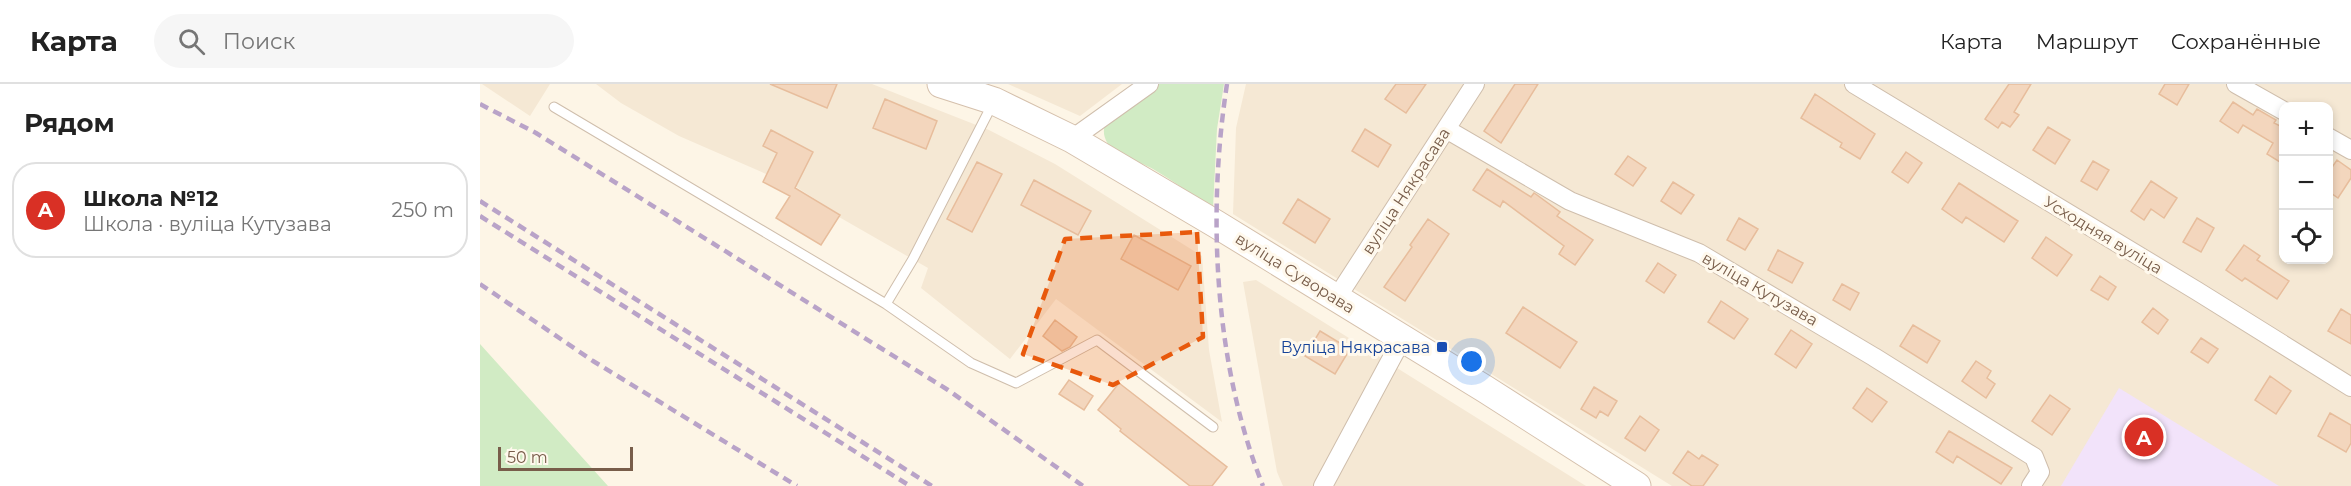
<!DOCTYPE html>
<html lang="ru">
<head>
<meta charset="utf-8">
<style>
	:root { --surface:#fff; --page:#f6f6f6; --text:#222; --muted:#767676; --line:#e0e0e0; --accent:#d93025 }
	body { margin:0; font-family:Montserrat,sans-serif; background:var(--page); color:var(--text) }
	.controls { position:absolute; right:18px; top:18px; display:grid; overflow:hidden; border-radius:12px; box-shadow:0 3px 9px #0003 }
	.controls button { width:54px; height:54px; display:grid; place-items:center; padding:0; border:0; border-bottom:2px solid var(--line); background:var(--surface); color:var(--text); font:30px sans-serif }
	.scale { position:absolute; left:18px; bottom:15px; width:135px; box-sizing:border-box; padding-left:6px; border:3px solid #785d4a; border-top:0; font-size:16px; line-height:21px; white-space:nowrap; color:#785d4a; -webkit-text-stroke:4px #fff9ed; paint-order:stroke }
	.you { position:absolute; left:992px; top:278px; width:21px; height:21px; margin:-15px; border:4px solid #fff; border-radius:50%; background:#1a73e8; box-shadow:0 0 0 9px #1a73e833 }
	.badge { display:grid; place-items:center; width:39px; height:39px; border-radius:50%; background:var(--accent); color:#fff; font-size:20px; font-weight:700 }
	.pin { position:absolute; translate:-50% -50%; border:3px solid #fff; box-shadow:0 2px 6px #0006 }
	.list { margin:0; padding:0; list-style:none }
	h2 { display:flex; justify-content:space-between; align-items:center; height:78px; margin:0; padding:0 24px; font-size:26px }
	h2 small { font-size:20px; font-weight:400; color:var(--muted) }
	.list li { display:grid; grid-template-columns:39px 1fr auto; gap:18px; align-items:center; box-sizing:border-box; height:96px; margin:0 12px 12px; padding:0 12px; border:2px solid var(--line); border-radius:24px }
	.list b { display:block; font-size:22px; white-space:nowrap }
	.list p { margin:0; font-size:20px; white-space:nowrap; color:var(--muted) }
	.list em { font-size:20px; font-style:normal; color:var(--muted) }
	.icon { flex:none; width:33px; height:33px; fill:none; stroke:currentColor; stroke-width:2; stroke-linecap:round; stroke-linejoin:round }
	.map { position:relative; flex:none; width:1871px; height:402px; overflow:hidden }
	header { display:flex; align-items:center; gap:36px; box-sizing:border-box; height:84px; padding:0 30px; background:var(--surface); border-bottom:2px solid var(--line) }
	header strong { font-size:28px }
	nav { display:flex; gap:33px; margin-inline-start:auto; font-size:21px }
	.search { width:420px; height:54px; background:var(--page); display:flex; align-items:center; gap:15px; box-sizing:border-box; padding:0 21px; border-radius:33px; color:var(--muted); font-size:22px }
	main { display:flex }
	aside { flex:1; background:var(--surface) }
	.map>svg:first-child { display:block }
	.residential { fill:#f5e8d4; fill-rule:evenodd }
	.education { fill:#f2e3fa }
	.green { fill:#d1ebc4 }
	.building { fill:#f3d6bd; stroke:#e7bd9c; stroke-width:1.5 }
	.lines { fill:none; stroke-linecap:round; stroke-linejoin:round }
	.lane-casing { stroke:#cfbeac; stroke-width:11 }
	.street-casing { stroke:#cfbeac; stroke-width:20 }
	.secondary-casing { stroke:#d5c0ac; stroke-width:29 }
	.lane { stroke:#fff; stroke-width:9 }
	.street { stroke:#fff; stroke-width:18 }
	.secondary { stroke:#fff; stroke-width:27 }
	.rail { stroke:#b9a3c8; stroke-width:4.5; stroke-dasharray:9 6; stroke-linecap:butt }
	.marked { fill:#e8590c; fill-opacity:0.2; stroke:#e8590c; stroke-width:4.5; stroke-dasharray:12 8; stroke-linejoin:round }
	.transit-dot { fill:#1a4fb4; stroke:#fff9ed; stroke-width:2 }
	.labels { text-anchor:middle; dominant-baseline:central; stroke-width:6; stroke-linejoin:round; paint-order:stroke }
	.street-label { font-size:16px; fill:#785d4a; stroke:#fff9ed }
	.transit-label { font-size:16px; fill:#164399; stroke:#fff9ed; text-anchor:end }
</style>
</head>
<body>
<header>
<strong>Карта</strong>
<div class="search"><svg class="icon" aria-label="search" viewBox="0 0 24 24"><circle cx="10" cy="10" r="6"/><path d="M15 15l6 6"/></svg>Поиск</div>
<nav><a>Карта</a><a>Маршрут</a><a>Сохранённые</a></nav>
</header>
<main>
<aside>
<h2>Рядом<small></small></h2>
<ul class="list">
<li><span class="badge">A</span><div><b>Школа №12</b><p>Школа · вуліца Кутузава</p></div><em>250 m</em></li>
</ul>
</aside>
<div class="map">
<svg width="1871" height="402" viewBox="0 0 1871 402">
	<rect width="100%" height="100%" fill="#fdf5e6"/>
	<path class="residential" d="M2,0H70L50,32Z
		M116,0H392L509,46L575,80L722,172L729,266L742,338L576,215L530,275L441,204L448,184L359,133V130L316,103L199,52L141,19Z
		M528,0H642L600,32Z
		M766,0H1871V402H1192L753,130L756,44ZM1804,22H1848V176H1804Z
		M776,196L1106,402H803L797,388L763,198Z"/>
	<path class="education" d="M1639,304L1799,402H1581Z"/>
	<path class="green" d="M679,0H744L737,45L733,124C713,112 694,97 673,85C659,77 638,73 628,60C622,51 623,42 628,34Z
		M0,260L128,402H0Z"/>
	<path class="building" d="M290,0H357L347,24Z
		M916,0H946L926,29L905,15Z
		M1035,0H1058L1021,59L1004,47Z
		M1529,0H1551L1534,28L1539,31L1530,43L1522,38L1518,44L1505,35Z
		M1685,0H1709L1697,21L1679,10Z
		M1335,10L1395,50L1380,75L1360,63L1362,59L1321,34Z
		M405,15L457,37L446,65L393,44Z
		M1753,18L1773,31L1777,25L1796,36L1794,39L1802,43L1803,40V80L1787,70L1793,59L1763,41L1758,49L1740,37Z
		M1568,43L1590,56L1575,80L1553,66Z
		M885,45L911,61L898,83L872,67Z
		M291,46L333,68L315,104L360,131L341,161L296,134L310,112L283,98L297,69L283,62Z
		M1426,68L1442,79L1428,99L1412,88Z
		M1148,72L1166,84L1153,102L1135,90Z
		M1857,76L1871,86V94L1858,114L1848,107V89Z
		M1613,77L1629,86L1617,106L1601,97Z
		M497,78L522,90L492,148L467,135Z
		M1007,85L1051,113L1054,109L1057,111L1080,128L1077,132L1113,156L1095,181L1079,170L1084,162L1023,117L1020,123L993,106Z
		M554,96L611,127L598,151L541,121Z
		M1671,97L1697,114L1684,134L1671,125L1664,136L1651,127Z
		M1193,98L1214,111L1201,130L1181,117Z
		M1479,99L1538,137L1524,158L1486,133L1482,139L1462,125Z
		M818,115L850,135L835,159L803,139Z
		M1259,134L1278,145L1265,166L1247,156Z
		M1717,134L1734,144L1721,168L1703,158Z
		M948,135L969,150L925,217L904,203L932,163L930,161Z
		M654,151L711,182L698,206L641,175Z
		M1566,153L1592,171L1577,192L1552,174Z
		M1764,161L1780,172L1777,176L1809,197L1797,215L1765,194L1762,197L1746,186Z
		M1298,166L1323,179L1312,199L1288,186Z
		M1178,179L1196,191L1184,209L1166,197Z
		M1620,192L1636,203L1628,216L1611,206Z
		M1362,200L1379,209L1370,226L1353,216Z
		M1241,217L1268,235L1254,255L1228,238Z
		M1043,223L1097,258L1080,284L1026,249Z
		M1673,224L1688,236L1678,250L1662,238Z
		M1861,225L1871,231V260L1848,247Z
		M575,236L597,253L590,263L582,267L563,252Z
		M1433,241L1460,257L1447,279L1420,262Z
		M1311,246L1332,260L1316,284L1295,270Z
		M840,247L870,265L855,290L825,272Z
		M1721,254L1738,265L1728,279L1711,268Z
		M1496,277L1511,287L1507,294L1515,300L1506,314L1482,297Z
		M1790,292L1811,307L1796,330L1775,316Z
		M589,296L613,312L604,326L579,310Z
		M639,299L747,383L732,402H710L640,347L641,345L618,326Z
		M1114,303L1137,317L1128,332L1120,327L1116,334L1101,325Z
		M1387,304L1407,318L1392,338L1373,324Z
		M1570,311L1590,325L1572,351L1552,337Z
		M1850,329L1871,341V359L1866,368L1838,352Z
		M1160,332L1179,346L1165,367L1145,354Z
		M1469,347L1532,384L1521,400L1477,372L1473,379L1456,368Z
		M1208,367L1219,375L1222,371L1238,381L1223,402H1212L1193,389Z"/>
	<g class="lines">
		<defs>
			<path id="lane" d="M74,23L406,220L491,279L536,299L617,256L733,343
				M406,220L433,175L513,19"/>
			<path id="street" d="M1374,0L1717,207L1871,303
				M1756,0L1804,27
				M966,45L1090,117L1219,169L1394,273L1554,373L1560,388L1551,402
				M1848,53L1871,66
				M592,55L669,0
				M856,215L995,0
				M843,402L922,255"/>
			<path id="secondary" d="M461,0L514,17L592,55L736,140L1005,305L1157,402"/>
		</defs>
		<use href="#lane" class="lane-casing"/>
		<use href="#street" class="street-casing"/>
		<use href="#secondary" class="secondary-casing"/>
		<use href="#lane" class="lane"/>
		<use href="#street" class="street"/>
		<use href="#secondary" class="secondary"/>
		<path class="rail" d="M747,0C727,129 734,280 783,402
			M0,20L56,49L468,306L603,402
			M0,117L452,402
			M0,132L430,402
			M0,200L113,277L317,402"/>
	</g>
	<path class="marked" d="M717,148L723,253L633,301L543,270L585,155Z"/>
	<rect class="transit-dot" x="956" y="257" width="12" height="12" rx="3"/>
	<g class="labels">
		<g class="street-label">
			<text transform="translate(926 107) rotate(-57)">вуліца Някрасава</text>
			<text transform="translate(1623 151) rotate(31)">Усходняя вуліца</text>
			<text transform="translate(815 189) rotate(32)">вуліца Суворава</text>
			<text transform="translate(1280 205) rotate(30)">вуліца Кутузава</text>
		</g>
		<g class="transit-label">
			<text x="950" y="263">Вуліца Някрасава</text>
		</g>
	</g>
</svg>
<div class="controls">
<button>+</button>
<button>−</button>
<button><svg class="icon" aria-label="locate" viewBox="0 0 24 24"><circle cx="12" cy="12" r="6"/><path d="M12 2v4M12 18v4M2 12h4M18 12h4"/></svg></button>
</div>
<div class="scale">50 m</div>
<div class="you"></div>
<div class="pin badge" style="left:1664px;top:353px">A</div>
</div>
</main>
</body>
</html>
